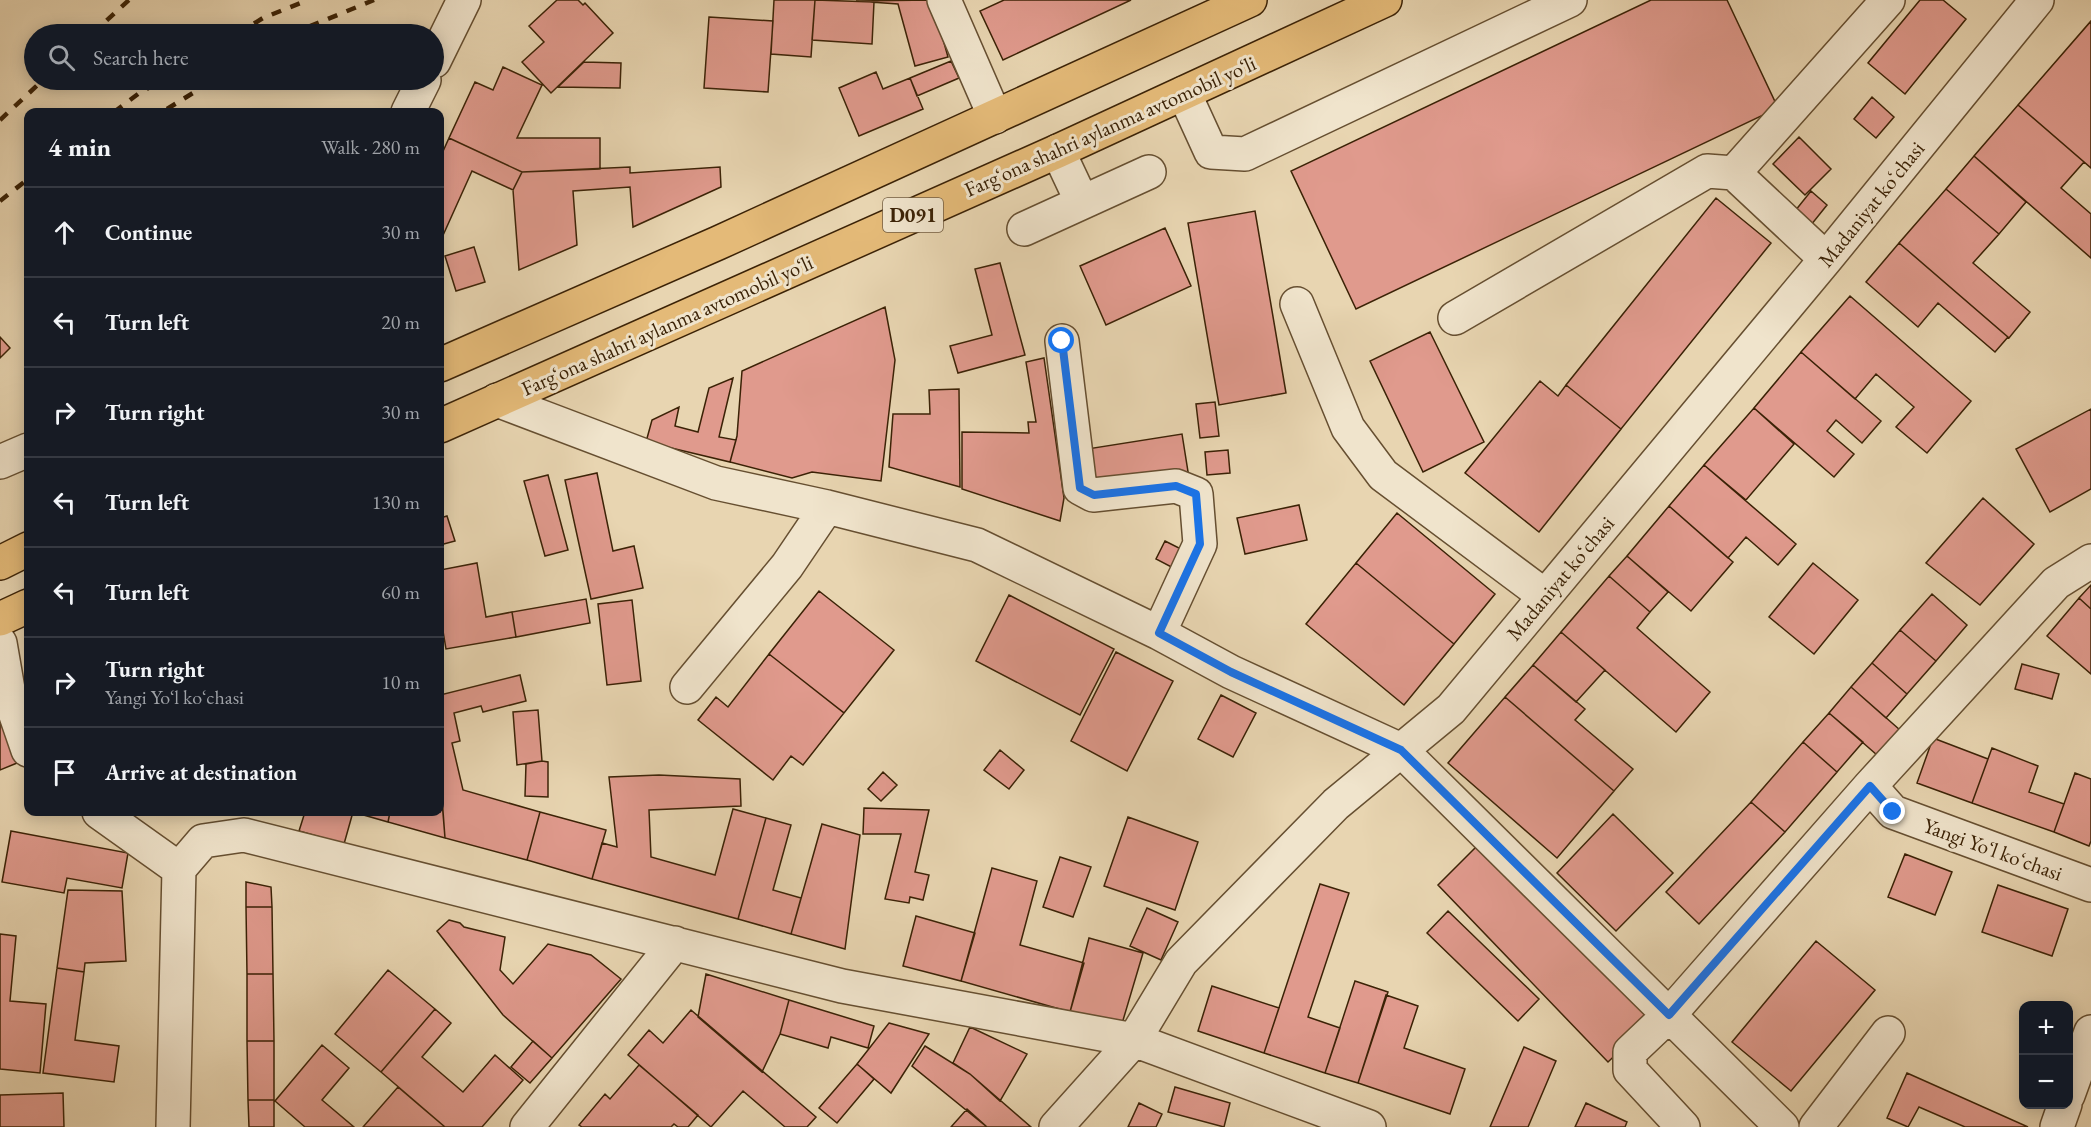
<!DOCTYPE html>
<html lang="en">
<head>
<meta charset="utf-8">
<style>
	:root { --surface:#171b24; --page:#20242c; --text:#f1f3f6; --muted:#9ea1a6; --line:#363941 }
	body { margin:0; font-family:"EB Garamond",serif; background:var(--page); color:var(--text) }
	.controls { position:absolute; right:18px; bottom:18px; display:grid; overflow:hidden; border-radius:12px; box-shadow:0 3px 15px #0003 }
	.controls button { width:54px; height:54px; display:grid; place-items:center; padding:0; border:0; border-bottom:2px solid var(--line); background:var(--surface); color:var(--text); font:30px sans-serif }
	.stop { position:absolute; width:18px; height:18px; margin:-14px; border:4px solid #1a73e8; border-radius:50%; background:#fff }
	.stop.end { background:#1a73e8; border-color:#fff; box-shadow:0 2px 6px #0008 }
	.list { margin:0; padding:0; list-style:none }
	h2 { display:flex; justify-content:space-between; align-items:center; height:78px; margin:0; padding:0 24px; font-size:26px }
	h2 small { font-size:20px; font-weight:400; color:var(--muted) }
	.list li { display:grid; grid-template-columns:39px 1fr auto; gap:18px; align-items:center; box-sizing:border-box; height:90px; padding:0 24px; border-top:2px solid var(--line) }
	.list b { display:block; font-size:22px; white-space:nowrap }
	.list p { margin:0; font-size:20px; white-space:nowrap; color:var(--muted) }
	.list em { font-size:20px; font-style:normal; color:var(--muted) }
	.icon { flex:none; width:33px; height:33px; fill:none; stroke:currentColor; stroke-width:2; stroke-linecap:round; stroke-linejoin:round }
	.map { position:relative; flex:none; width:2091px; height:1127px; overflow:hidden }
	.search { position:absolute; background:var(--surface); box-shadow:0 3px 15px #0003; left:24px; top:24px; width:420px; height:66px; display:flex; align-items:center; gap:15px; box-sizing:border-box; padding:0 21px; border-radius:33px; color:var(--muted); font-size:22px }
	.panel { position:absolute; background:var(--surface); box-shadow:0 3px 15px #0003; left:24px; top:108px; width:420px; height:708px; border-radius:12px }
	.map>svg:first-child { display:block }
	.building { fill:#e09a8d; stroke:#3b2206; stroke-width:1.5 }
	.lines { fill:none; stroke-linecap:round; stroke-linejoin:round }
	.minor-casing { stroke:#664f31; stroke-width:36 }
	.highway-casing { stroke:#3b2206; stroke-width:36 }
	.minor { stroke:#f0e4cc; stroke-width:33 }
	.highway { stroke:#e4ba78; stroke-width:33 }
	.rail { stroke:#3b2206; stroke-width:4.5; stroke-dasharray:10 10; stroke-linecap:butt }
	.route { stroke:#1a73e8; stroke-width:8 }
	.labels { text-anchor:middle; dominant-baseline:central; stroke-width:6; stroke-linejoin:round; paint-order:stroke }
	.shield { fill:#f0e4cc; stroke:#715c41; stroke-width:1.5 }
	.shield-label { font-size:20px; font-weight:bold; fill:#3b2206 }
	.street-label { font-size:21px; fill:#3b2206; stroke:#f0e4cc }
</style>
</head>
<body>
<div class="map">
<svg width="2091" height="1127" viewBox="0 0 2091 1127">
	<rect width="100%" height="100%" fill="#e8d5b1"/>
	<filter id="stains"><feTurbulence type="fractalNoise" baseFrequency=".00333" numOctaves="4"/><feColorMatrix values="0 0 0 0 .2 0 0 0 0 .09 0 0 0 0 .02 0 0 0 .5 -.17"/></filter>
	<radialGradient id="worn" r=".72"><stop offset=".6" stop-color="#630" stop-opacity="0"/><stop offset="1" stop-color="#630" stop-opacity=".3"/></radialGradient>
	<path class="building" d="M557,0H578L583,5L585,3L613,33L551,93L522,62L544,42L529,26Z
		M815,0L811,57L771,54L774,0Z
		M815,0L874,2L872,44L812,40Z
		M932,0L948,57L915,66L898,4L856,1Z
		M1004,0H1131L1003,60L980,11Z
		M1651,0H1727L1778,108L1356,309L1291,171Z
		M1920,0H1943L1966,19L1905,94L1868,63Z
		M709,17L773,21L768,92L704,88Z
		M2091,21V168L2018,105Z
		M951,61L959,78L917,96L910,78Z
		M584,62L621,63L620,88L558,87Z
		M503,67L542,85L517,138H600V169L522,172L449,138L475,82L493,90Z
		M876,72L883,89L910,78L923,109L859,136L839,88Z
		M1872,97L1894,117L1876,138L1854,119Z
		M2018,105L2084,162L2061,188L2091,214V258L1974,156Z
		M1799,137L1831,169L1805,195L1773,164Z
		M449,138L522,172L513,190L472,171L440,242V158Z
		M1974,156L2026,202L1999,234L1946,189Z
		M630,167V173L720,167L721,187L633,227L630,187L573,191L577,245L519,270L513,190L522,172Z
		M1946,189L1999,234L1973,263L2030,312L2009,338L1899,243Z
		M1811,191L1827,205L1807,230L1791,216Z
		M1716,198L1771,243L1621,429L1566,385Z
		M1255,211L1286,393L1219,405L1188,223Z
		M1165,228L1191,286L1106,325L1080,266Z
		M1899,243L2008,337L1995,352L1938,303L1918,327L1866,282Z
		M474,247L485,282L456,291L445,256Z
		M1000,263L1025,355L958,373L950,346L992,335L975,269Z
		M1850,296L1971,401L1927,453L1896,427L1914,407L1876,374L1855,399L1801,352Z
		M885,307L895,360L881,481L812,472L792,478L730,462L737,436L742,371Z
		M1430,332L1484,442L1423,472L1370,361Z
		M0,337L10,348L0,358Z
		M1801,352L1881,421L1862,443L1836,420L1827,431L1854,454L1834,477L1754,408Z
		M1044,358L1064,498L1060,521L962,489V432L1029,433L1028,422H1036L1026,362Z
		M733,378L719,437L736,440L730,462L646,442L652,420L679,407L675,426L698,432L709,388Z
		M1540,381L1558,396L1566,385L1621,429L1539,532L1465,473Z
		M959,389L960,487L889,467L893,414H930L929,390Z
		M1215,402L1219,436L1200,438L1196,404Z
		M1754,408L1794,444L1746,500L1704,465Z
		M2091,409V489L2050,512L2016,449Z
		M1182,434L1189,478L1094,493L1087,449Z
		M1228,450L1230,473L1207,475L1205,452Z
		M1704,465L1796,544L1778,565L1746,537L1728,558L1669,506Z
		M597,473L613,551L634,546L643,588L591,599L565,480Z
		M548,475L568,550L545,556L524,481Z
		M1983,498L2034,544L1980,605L1926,563Z
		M1299,505L1307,540L1245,554L1237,518Z
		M1669,506L1733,562L1691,611L1627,556Z
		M1397,513L1495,594L1454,644L1356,563Z
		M447,516L455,541L440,545V518Z
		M1165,541L1189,553L1179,571L1156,559Z
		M1627,556L1668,592L1650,612L1609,576Z
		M477,563L486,617L512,612L516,637L446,649L440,613V570Z
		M1356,563L1454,644L1404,705L1306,624Z
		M1813,563L1858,600L1814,654L1769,617Z
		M1609,576L1650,612L1637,628L1710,692L1676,732L1561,632Z
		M2091,585V609L2079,598Z
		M819,591L894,650L844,713L769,654Z
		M1932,594L1967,625L1936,661L1900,630Z
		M1009,595L1114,649L1080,715L976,661Z
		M2079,598L2091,609V674L2047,636Z
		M586,599L590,623L516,637L512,612Z
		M632,600L641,681L607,685L598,604Z
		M1900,630L1936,661L1907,694L1872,663Z
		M1561,632L1605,670L1576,702L1533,665Z
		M1116,652L1173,681L1127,771L1071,741Z
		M769,654L844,713L803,765L791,756L773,780L698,720L716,697L728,707Z
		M1872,663L1907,694L1886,718L1851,687Z
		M2022,664L2059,674L2052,699L2015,689Z
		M1533,665L1585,709L1575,720L1633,769L1614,791L1505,697Z
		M520,675L526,701L483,712L481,706L454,713L460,741L452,743L463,790L540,812L527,860L445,838L440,776V695Z
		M1851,687L1900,730L1877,755L1829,713Z
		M1221,695L1256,713L1233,757L1198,739Z
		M1505,697L1614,791L1557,858L1448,763Z
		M538,710L542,761L517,765L513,712Z
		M1829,713L1863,742L1837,772L1803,742Z
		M0,721L17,763L0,770Z
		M1933,738L1988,759L1972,803L1917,783Z
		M1803,742L1837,772L1785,832L1751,802Z
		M1992,748L2038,766L2029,792L2064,804L2054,832L1972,803Z
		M1000,750L1024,770L1009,789L984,770Z
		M542,761L548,762V797L525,796L526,764Z
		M883,772L897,785L881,801L868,789Z
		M2075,773L2091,779V841L2089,846L2054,832Z
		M659,775L740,779L741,806L649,810L651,857L715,875L733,809L766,818L738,919L592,879L602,843L617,847L609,777Z
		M440,783L441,784L445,838L388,822L390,812H440Z
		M1751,802L1785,832L1699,924L1666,892Z
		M864,808L929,810L915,872L929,875L923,900L910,897L909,903L885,899L901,834H863Z
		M305,812H390L388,822L353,812L344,844L299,831Z
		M540,812L606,830L592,879L527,860Z
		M1613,814L1673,873L1616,931L1557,873Z
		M1128,817L1198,842L1175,910L1104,886Z
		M766,818L791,825L773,890L801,898L791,934L738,919Z
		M822,824L860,835L845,949L791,934Z
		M11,831L128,853L122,888L67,878L64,893L2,882Z
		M1480,843L1652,1020L1608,1062L1438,885Z
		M1905,854L1952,872L1935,915L1888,897Z
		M1060,857L1091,867L1073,917L1043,907Z
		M992,868L1037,881L1020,945L1084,963L1070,1012L961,981Z
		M246,882L271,887L272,907H246Z
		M1320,884L1349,893L1308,1017L1340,1028L1325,1073L1264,1053Z
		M1998,885L2068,909L2052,956L1982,932Z
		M68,890L122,891L126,961L85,963L84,972L57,968Z
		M246,907H272L273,974H247Z
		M1147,908L1178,922L1161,960L1130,946Z
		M1448,911L1539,999L1518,1021L1427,933Z
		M916,916L975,933L961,981L903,966Z
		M449,920L460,923L464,927L505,937L500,970L513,984L548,944L591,955L621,979L552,1058L503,1015L437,931Z
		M0,934L16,936L10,1001L46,1004L40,1073L0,1069Z
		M1089,938L1143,953L1121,1027L1070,1012Z
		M1816,941L1875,990L1791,1091L1732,1042Z
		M57,968L84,972L75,1040L119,1046L114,1082L43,1073Z
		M388,970L435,1009L381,1072L335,1034Z
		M247,974H273L274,1041H247Z
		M706,974L789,1000L780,1034L762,1072L698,1017Z
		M1355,981L1388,992L1358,1083L1325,1073Z
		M1212,986L1279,1008L1264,1053L1198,1031Z
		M1386,995L1418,1006L1404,1048L1465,1069L1450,1114L1358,1083Z
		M789,1000L874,1026L868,1048L831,1037L828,1048L780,1034Z
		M435,1009L451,1023L422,1057L463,1092L495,1055L523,1080L482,1127H445L381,1072Z
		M691,1010L816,1117L807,1127H785L743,1091L711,1127L628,1055L649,1030L663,1043Z
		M889,1023L929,1034L891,1093L857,1064Z
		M970,1027L1027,1054L1000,1101L970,1074L953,1063Z
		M247,1041H274V1100H248Z
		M533,1041L552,1058L530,1083L511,1067Z
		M322,1045L349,1068L322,1100L354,1127H305L275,1101Z
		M925,1046L970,1074L1031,1127H987L912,1066Z
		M1524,1047L1556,1061L1528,1127H1490Z
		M857,1064L874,1079L837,1123L819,1108Z
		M639,1065L698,1115L688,1127H678L674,1124L671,1127H582L579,1125L605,1094L610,1099Z
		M1907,1073L2028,1127H1965L1919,1107L1908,1127L1887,1118Z
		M398,1087L419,1105L445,1127H363Z
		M1175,1087L1230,1103L1224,1127L1168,1112Z
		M63,1093L64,1127H0V1095Z
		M248,1100H274V1127H249Z
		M1139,1103L1162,1114L1156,1127H1128Z
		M1586,1103L1627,1122L1625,1127H1575Z
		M967,1109L987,1127H951Z"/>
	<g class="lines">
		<defs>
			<path id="minor" d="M944,0L995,117
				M434,61L464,0
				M1184,93L1211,152L1245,154L1570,0
				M408,112L424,80
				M1058,151L1082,202
				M1734,173L1888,0
				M1024,229L1149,172
				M1297,304L1348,428L1383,475L1545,596
				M1455,318L1707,171L1734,173L1826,259
				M1062,341L1080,488L1093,495L1176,486L1196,494L1200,544L1159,633
				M497,400L716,483L827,507L977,545L1159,633L1231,672L1401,750L1669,1015L1870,786L2056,583L2091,561
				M0,462L28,450
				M0,643L9,695L28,750
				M687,687L787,566L827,507
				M1870,786L1893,812L2091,885
				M99,812L179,869L173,1127
				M179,869L203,841L244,835L842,986L1134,1040L1369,1127
				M2068,1095L2091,1032
				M527,1127L675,943
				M1056,1127L1134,1040L1181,962L1336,804L1451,709L1826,259L2037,0
				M1683,1127L1630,1070V1052L1669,1015L1782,1127
				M1816,1127L1888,1033
				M2057,1127L2065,1104"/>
			<path id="highway" d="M440,365L718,243L1250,0
				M440,426L1058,151L1385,0
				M0,563L28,549
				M0,619L28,606"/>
		</defs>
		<use href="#minor" class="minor-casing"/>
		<use href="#highway" class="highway-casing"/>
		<use href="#minor" class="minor"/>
		<use href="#highway" class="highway"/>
		<path class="rail" d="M92,34L129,0
			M237,34L263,18L308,0
			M291,34L374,0
			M167,109L214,80
			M114,112L138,94L162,80
			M0,120L43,80
			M0,201L28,179"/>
	</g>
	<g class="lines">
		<path class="route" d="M1062,341L1080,488L1094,495L1176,486L1196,494L1200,544L1159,633L1231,672L1401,750L1669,1015L1870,786L1893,812"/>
	</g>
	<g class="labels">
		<rect class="shield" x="883" y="198" width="60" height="34" rx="4.5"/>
		<g class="shield-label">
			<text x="913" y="215">D091</text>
		</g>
		<g class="street-label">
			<text transform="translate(1110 126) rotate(-24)">Fargʻona shahri aylanma avtomobil yoʻli</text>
			<text transform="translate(1871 204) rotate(-51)">Madaniyat koʻchasi</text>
			<text transform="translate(667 325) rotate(-24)">Fargʻona shahri aylanma avtomobil yoʻli</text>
			<text transform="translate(1560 578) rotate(-50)">Madaniyat koʻchasi</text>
			<text transform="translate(1993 849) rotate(20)">Yangi Yoʻl koʻchasi</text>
		</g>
	</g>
	<rect width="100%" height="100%" filter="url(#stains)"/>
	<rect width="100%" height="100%" fill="url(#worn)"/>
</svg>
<div class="controls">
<button>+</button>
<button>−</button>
</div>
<div class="stop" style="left:1062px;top:341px"></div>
<div class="stop end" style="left:1893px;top:812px"></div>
<div class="search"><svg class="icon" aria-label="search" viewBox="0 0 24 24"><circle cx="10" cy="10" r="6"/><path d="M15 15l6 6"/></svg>Search here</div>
<section class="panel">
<h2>4 min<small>Walk · 280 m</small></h2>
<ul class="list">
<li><svg class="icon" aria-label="ahead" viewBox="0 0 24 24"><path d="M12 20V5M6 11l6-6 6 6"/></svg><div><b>Continue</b></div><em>30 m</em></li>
<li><svg class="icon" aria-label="left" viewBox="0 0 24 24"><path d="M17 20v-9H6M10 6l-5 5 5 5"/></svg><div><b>Turn left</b></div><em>20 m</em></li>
<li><svg class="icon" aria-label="right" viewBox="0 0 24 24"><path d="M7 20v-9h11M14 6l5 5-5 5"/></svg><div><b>Turn right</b></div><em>30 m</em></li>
<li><svg class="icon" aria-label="left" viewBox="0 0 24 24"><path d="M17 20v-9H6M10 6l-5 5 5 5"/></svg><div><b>Turn left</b></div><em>130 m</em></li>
<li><svg class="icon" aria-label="left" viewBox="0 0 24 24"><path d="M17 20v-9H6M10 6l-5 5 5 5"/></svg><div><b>Turn left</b></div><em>60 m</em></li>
<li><svg class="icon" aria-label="right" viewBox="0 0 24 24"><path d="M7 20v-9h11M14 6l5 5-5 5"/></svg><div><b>Turn right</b><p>Yangi Yoʻl koʻchasi</p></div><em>10 m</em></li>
<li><svg class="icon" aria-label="arrive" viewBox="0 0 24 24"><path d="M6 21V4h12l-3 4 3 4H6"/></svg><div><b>Arrive at destination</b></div></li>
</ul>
</section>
</div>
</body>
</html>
